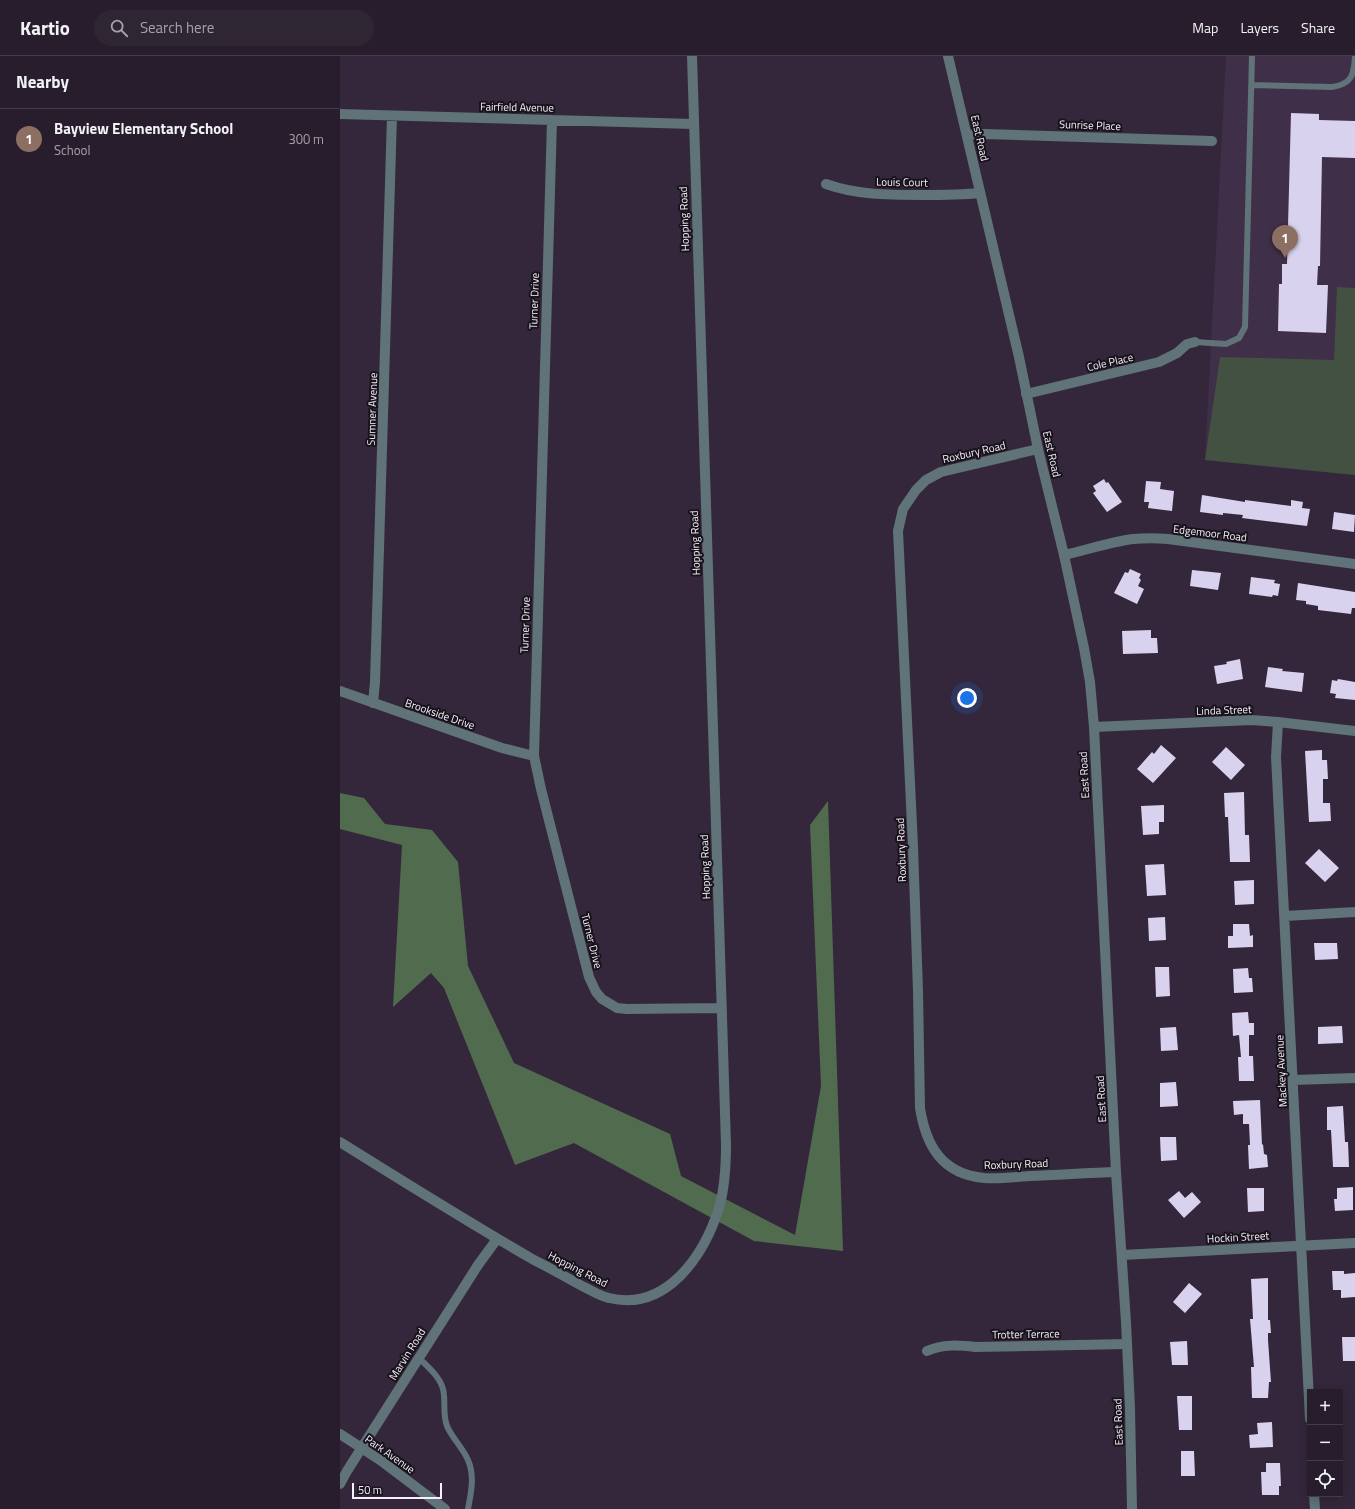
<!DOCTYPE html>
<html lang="en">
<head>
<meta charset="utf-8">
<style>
	:root { --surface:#271d2c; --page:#2f2634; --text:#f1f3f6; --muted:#a4a2a9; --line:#433b48; --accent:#d2b736 }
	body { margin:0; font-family:"Titillium Web",sans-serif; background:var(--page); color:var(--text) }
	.controls { position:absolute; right:12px; bottom:12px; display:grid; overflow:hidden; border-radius:0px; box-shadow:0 2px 10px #0003 }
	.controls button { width:36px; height:36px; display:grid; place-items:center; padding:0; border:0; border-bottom:1px solid var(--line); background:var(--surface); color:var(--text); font:20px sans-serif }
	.scale { position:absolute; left:12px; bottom:10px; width:90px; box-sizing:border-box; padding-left:4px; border:2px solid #f7effc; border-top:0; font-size:11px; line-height:14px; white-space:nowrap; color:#f7effc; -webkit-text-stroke:3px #18131b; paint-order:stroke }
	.you { position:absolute; left:627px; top:642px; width:14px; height:14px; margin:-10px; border:3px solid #fff; border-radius:50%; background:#1a73e8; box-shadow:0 0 0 6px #1a73e833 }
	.badge { display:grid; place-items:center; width:26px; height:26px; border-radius:50%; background:var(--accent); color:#fff; font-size:13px; font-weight:700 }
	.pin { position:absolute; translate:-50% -33px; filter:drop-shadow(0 1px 2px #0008) }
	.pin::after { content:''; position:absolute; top:21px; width:14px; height:12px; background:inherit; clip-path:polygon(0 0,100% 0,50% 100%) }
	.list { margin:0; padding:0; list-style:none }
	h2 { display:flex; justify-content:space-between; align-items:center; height:52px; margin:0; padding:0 16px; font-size:17px }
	h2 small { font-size:13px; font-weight:400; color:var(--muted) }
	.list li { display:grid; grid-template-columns:26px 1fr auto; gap:12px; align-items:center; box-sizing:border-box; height:60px; padding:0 16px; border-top:1px solid var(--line) }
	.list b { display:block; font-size:15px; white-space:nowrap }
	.list p { margin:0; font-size:13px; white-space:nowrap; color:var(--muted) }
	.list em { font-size:13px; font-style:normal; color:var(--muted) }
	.icon { flex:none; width:22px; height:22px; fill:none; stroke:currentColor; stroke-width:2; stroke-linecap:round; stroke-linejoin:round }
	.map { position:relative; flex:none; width:1015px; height:1453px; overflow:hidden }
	header { display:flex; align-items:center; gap:24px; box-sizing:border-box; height:56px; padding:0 20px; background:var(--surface); border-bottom:1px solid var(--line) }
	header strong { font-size:19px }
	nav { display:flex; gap:22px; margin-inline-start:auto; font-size:14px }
	.search { width:280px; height:36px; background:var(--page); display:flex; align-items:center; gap:10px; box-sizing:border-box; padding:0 14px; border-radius:22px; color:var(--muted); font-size:15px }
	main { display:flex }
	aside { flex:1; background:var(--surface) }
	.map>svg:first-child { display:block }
	.built { fill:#402f48 }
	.green { fill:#425141 }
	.forest { fill:#516b4e }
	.building { fill:#d8d2ee }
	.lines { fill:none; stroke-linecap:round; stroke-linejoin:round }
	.service { stroke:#5f7378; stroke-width:6 }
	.minor { stroke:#5f7378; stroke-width:10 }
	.tertiary { stroke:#5f7378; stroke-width:10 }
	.labels { text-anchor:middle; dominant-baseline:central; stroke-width:4; stroke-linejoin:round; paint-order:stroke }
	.street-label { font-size:11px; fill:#f7effc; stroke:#18131b }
</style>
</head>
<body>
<header>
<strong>Kartio</strong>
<div class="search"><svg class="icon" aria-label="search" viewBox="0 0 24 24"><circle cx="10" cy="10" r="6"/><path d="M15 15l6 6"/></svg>Search here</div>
<nav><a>Map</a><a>Layers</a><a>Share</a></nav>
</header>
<main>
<aside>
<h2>Nearby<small></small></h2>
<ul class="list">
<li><span class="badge" style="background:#8d6e63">1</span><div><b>Bayview Elementary School</b><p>School</p></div><em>300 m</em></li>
</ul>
</aside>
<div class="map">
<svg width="1015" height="1453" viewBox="0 0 1015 1453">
	<rect width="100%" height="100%" fill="#34273b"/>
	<path class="built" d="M886,0H1015V419L865,404Z"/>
	<path class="green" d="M997,231L1015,232V419L865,404L880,301L994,304Z"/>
	<path class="forest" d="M0,737L24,742L45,768L92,774L118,806L128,910L174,1007L330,1078L341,1120L455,1179L481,1030L470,769L488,745L503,1195L414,1185L234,1087L175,1109L104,932L91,917L53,951L62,789L0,773Z"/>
	<path class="building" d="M951,57L979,58V64L1015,65V102L982,101L980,210H978L977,229H988L986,277L938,275L939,228H942V208H947Z
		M764,423L766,427L768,426L782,446L767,456L753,437L756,435L753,430Z
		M806,425L821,426L820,433L834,435L832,455L808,452L809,446H804Z
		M862,439L905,446V444L951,450V444L963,446L962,452L970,453L967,470L902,462L903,459L883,457V459L860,456Z
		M994,456L1015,459L1014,476L992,473Z
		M790,513L801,518L799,522L801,524L798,530L804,533L797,548L774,537L785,516L788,517Z
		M852,514L881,517L878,534L850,530Z
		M911,521L935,524L934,527L940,528L938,540L933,539L932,541L909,538Z
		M958,527L1015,536V552H1012L1011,558L978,554V550L966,548V545L956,544Z
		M811,574V582H817L818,597L783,598L782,575Z
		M900,603L903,623L877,628L874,610L887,608L886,606Z
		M928,611L943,613L942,615L964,617L962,636L925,631Z
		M998,623L1015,626V644L995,642L996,638L990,637L992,624L997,625Z
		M821,689L836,702L813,727L797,713L812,696L814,698Z
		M886,691L905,709L891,724L872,706Z
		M982,694V704H987L988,723H983V747H990L991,765L969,766L965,695Z
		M904,736L905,779H909L910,806H890L888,761H885L884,737Z
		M824,749V766H819V778L803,779L801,750Z
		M979,793L999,812L985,826L965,807Z
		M824,808L826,839L807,840L805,809Z
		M914,824V848L895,849L894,825Z
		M825,861L826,884L809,885L808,862Z
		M893,868H909L910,880L913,879V891L888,892V880H893Z
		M974,887H997L998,903L975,904Z
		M815,911H829L830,940L816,941Z
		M908,912L909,922H912L913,936L894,937L893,913Z
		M908,956L909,967H914V979H909V1000H913L914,1025H899L898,1001H901L899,979L893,980L892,957Z
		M1002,970L1003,987L978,988V971Z
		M836,971L838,994L821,995L820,972Z
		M836,1026L838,1050L820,1051V1027Z
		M920,1044L922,1089L923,1088L924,1098L927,1099L928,1111L909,1113L908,1089H910L909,1068H903V1058L894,1059L893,1045Z
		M1003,1050L1005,1086H1008L1009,1111H993L991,1074H987V1051Z
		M820,1081H836L837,1104L821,1105Z
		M1013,1131V1154L995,1155L994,1143H997V1132Z
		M907,1132H924V1155L908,1156Z
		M839,1135L845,1142L852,1136L861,1146L844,1162L828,1144Z
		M992,1215H1004V1218L1015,1217V1241L1001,1242V1234H993Z
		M928,1222V1264H930L931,1277H928V1284L931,1326H929L928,1342H912L911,1311H914L910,1263H913L911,1223Z
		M849,1227L862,1238L845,1257L833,1246Z
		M1002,1281H1015V1305H1003Z
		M847,1285L848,1309H832L830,1286Z
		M837,1340H852V1374H839Z
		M932,1366L933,1391L910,1392L909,1379L918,1378L917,1367Z
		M841,1395H854L855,1420H841Z
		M926,1407H940L941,1430H939V1439H922L921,1416H926Z"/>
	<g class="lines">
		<path class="service" d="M912,29L992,31C1012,28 1014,19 1015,0
			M855,286L886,288L899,282L905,271L912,0
			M79,1302C89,1312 103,1323 104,1339C105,1350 103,1359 107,1370C112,1382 123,1392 128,1404C135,1420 131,1437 128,1453"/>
		<path class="minor" d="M0,58L353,68
			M212,64L194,700L201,733L249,921L256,936L262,943L277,952L287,953L381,952
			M627,79L645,78L872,85
			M486,128C517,139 548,139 581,139C601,139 620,139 640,137
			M686,338L819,306L837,297L847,288L855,286
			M698,393L601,416L586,424L576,434L563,453L558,475L573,790L578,935L580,1052C586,1090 602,1118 644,1122C659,1123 675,1121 690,1120C718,1119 747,1117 776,1116
			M724,499C747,494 770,486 793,483C805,482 816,482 828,483L1015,508
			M0,635L162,692L194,700
			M33,647L35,626L52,60
			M938,666L936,701L970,1363
			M754,671L911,664L938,666L1015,675
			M945,860L1015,856
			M953,1024L1015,1022
			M0,1086C64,1126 128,1166 194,1204C210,1212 226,1221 242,1230C251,1234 259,1240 269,1242C327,1256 364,1199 379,1152C385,1131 386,1110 386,1089L352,0
			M782,1199L1015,1187
			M587,1295C603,1288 619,1289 635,1291L787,1288
			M0,1378L40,1404L105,1453
			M0,1428L7,1415L138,1209L157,1183
			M974,1438L975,1453"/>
		<path class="tertiary" d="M608,0L679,301L698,393L724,499L744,592L750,626L754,671L776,1116L786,1266L790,1352L792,1453"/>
	</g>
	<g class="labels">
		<g class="street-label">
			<text transform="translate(177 51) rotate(1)">Fairfield Avenue</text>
			<text transform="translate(750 69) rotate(2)">Sunrise Place</text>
			<text transform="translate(640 82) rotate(77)">East Road</text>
			<text transform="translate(562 126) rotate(1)">Louis Court</text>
			<text transform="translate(344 163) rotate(-92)">Hopping Road</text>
			<text transform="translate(194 245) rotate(-88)">Turner Drive</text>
			<text transform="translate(770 306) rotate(-13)">Cole Place</text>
			<text transform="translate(32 353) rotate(-88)">Sumner Avenue</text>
			<text transform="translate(634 396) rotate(-13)">Roxbury Road</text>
			<text transform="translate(712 398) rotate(77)">East Road</text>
			<text transform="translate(870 477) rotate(7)">Edgemoor Road</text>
			<text transform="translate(355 487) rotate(-92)">Hopping Road</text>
			<text transform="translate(185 569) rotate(-88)">Turner Drive</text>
			<text transform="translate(884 654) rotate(-2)">Linda Street</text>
			<text transform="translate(100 658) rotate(19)">Brookside Drive</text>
			<text transform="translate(744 719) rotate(-93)">East Road</text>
			<text transform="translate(561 794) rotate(-92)">Roxbury Road</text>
			<text transform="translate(365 811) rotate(-92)">Hopping Road</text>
			<text transform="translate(252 885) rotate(76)">Turner Drive</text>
			<text transform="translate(941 1015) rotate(-93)">Mackey Avenue</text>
			<text transform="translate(761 1043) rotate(-93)">East Road</text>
			<text transform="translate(676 1108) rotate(-2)">Roxbury Road</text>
			<text transform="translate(898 1181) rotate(-3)">Hockin Street</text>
			<text transform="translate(238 1213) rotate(27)">Hopping Road</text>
			<text transform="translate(686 1278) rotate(-1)">Trotter Terrace</text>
			<text transform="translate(67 1298) rotate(-58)">Marvin Road</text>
			<text transform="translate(778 1366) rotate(-92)">East Road</text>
			<text transform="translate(50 1398) rotate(35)">Park Avenue</text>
		</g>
	</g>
</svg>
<div class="controls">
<button>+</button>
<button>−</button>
<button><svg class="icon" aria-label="locate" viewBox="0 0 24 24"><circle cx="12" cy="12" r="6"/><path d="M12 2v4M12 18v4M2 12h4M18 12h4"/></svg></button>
</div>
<div class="scale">50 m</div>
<div class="you"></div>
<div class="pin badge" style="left:945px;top:202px;background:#8d6e63">1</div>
</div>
</main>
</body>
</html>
